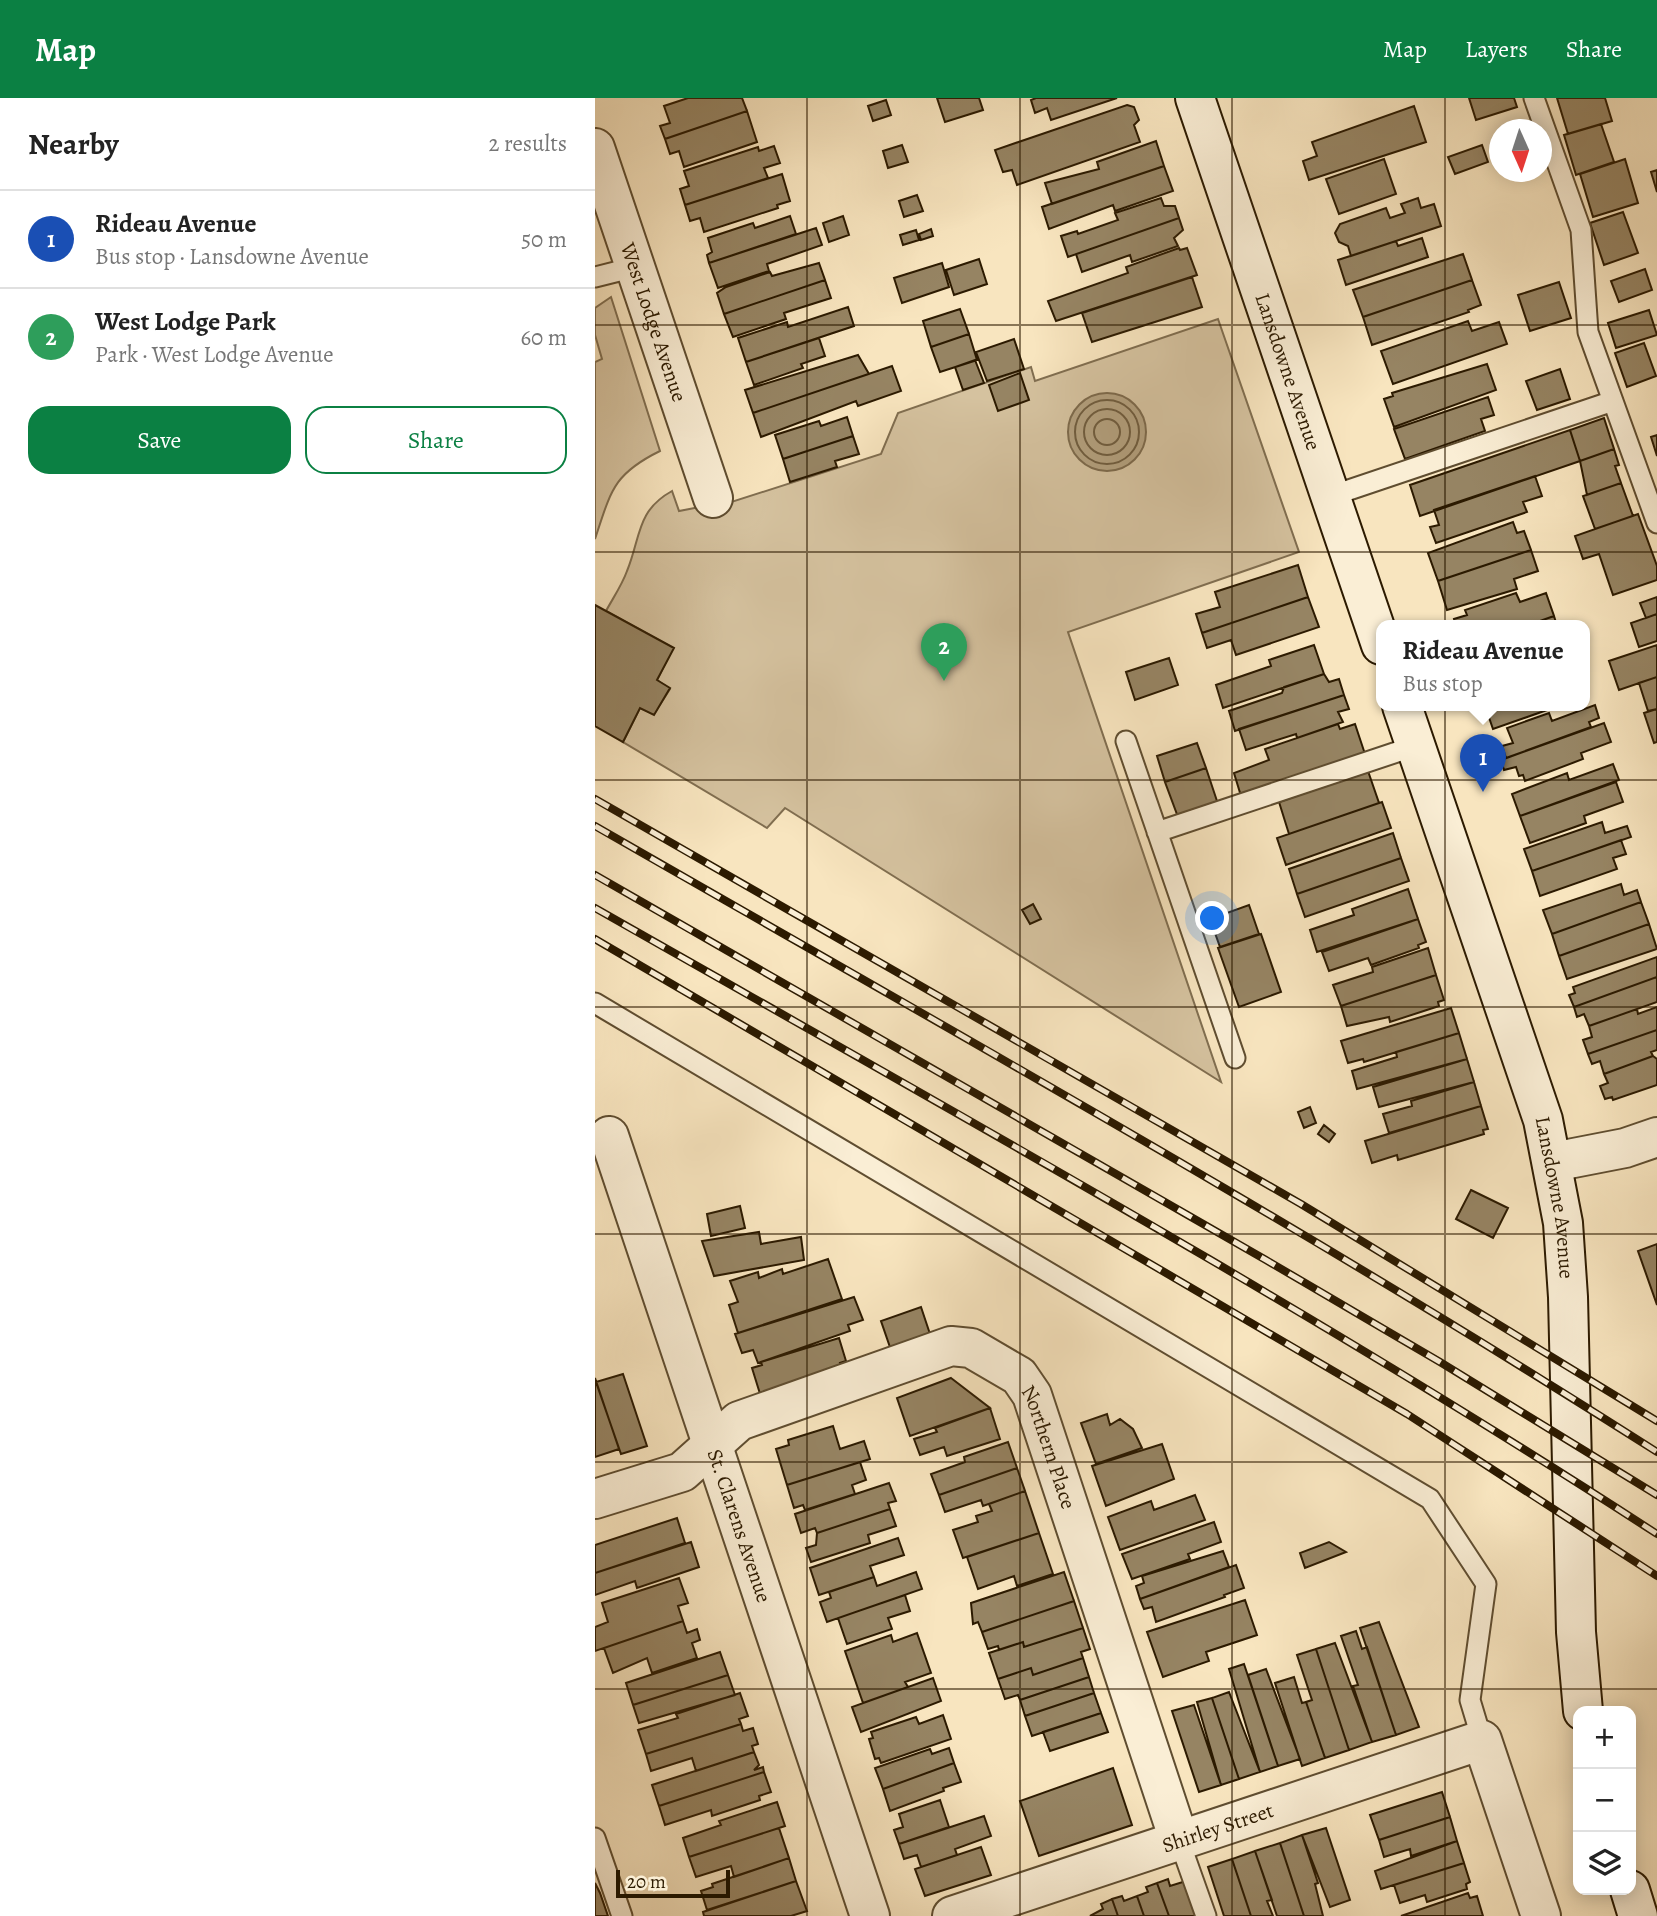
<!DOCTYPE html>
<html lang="en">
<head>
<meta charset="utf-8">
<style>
	:root { --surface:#fff; --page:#f2f2f2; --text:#222; --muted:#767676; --line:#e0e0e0; --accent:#0b8043 }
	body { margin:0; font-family:Alegreya,serif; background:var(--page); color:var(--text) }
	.controls { position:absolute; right:21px; bottom:21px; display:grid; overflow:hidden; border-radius:14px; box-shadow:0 4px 18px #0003 }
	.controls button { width:63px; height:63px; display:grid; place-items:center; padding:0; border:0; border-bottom:2px solid var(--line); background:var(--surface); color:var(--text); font:35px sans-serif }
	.compass { position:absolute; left:894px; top:21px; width:63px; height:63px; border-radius:50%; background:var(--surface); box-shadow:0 4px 18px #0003; rotate:177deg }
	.scale { position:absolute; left:21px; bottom:18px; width:114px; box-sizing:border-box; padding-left:7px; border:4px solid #2c1a00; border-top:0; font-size:19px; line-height:24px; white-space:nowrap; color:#2c1a00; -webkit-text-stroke:5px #faeed5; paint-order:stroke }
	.you { position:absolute; left:618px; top:821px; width:24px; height:24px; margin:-18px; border:5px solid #fff; border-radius:50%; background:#1a73e8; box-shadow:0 0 0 10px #1a73e833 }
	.badge { display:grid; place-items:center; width:46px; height:46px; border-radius:50%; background:var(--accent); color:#fff; font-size:23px; font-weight:700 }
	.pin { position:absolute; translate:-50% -58px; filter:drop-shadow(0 2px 4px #0008) }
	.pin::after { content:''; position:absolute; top:37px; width:24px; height:21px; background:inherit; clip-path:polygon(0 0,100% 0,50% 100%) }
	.popup { position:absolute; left:781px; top:522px; width:214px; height:91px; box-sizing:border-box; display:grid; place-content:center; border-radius:14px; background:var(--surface); filter:drop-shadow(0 2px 5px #0005); font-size:23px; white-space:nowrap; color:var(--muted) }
	.popup b { font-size:26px; color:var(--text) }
	.popup::after { content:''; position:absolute; left:50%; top:100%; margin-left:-14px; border:14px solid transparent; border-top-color:var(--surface) }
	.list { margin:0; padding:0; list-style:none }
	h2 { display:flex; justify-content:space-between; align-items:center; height:91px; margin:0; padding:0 28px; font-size:30px }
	h2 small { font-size:23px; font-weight:400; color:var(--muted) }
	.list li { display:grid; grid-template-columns:46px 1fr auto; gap:21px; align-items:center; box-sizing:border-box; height:98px; padding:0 28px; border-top:2px solid var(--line) }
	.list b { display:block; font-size:26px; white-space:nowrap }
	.list p { margin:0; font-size:23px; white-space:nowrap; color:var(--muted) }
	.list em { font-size:23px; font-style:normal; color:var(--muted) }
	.actions { display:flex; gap:14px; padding:21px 28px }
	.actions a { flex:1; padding:16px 0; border:2px solid var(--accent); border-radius:21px; text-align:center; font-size:24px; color:var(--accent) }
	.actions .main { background:var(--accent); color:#fff }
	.icon { flex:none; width:38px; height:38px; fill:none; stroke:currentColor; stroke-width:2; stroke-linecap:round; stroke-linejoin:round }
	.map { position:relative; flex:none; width:1062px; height:1818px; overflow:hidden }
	header { display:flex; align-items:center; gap:42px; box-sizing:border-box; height:98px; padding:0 35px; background:var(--accent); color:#fff }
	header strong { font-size:33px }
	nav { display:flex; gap:38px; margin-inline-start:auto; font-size:24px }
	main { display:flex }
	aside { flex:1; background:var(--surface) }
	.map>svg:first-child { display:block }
	.green { fill:#d5c29f; stroke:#806e50; stroke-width:2 }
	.water { fill:#b3a07e; stroke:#7d6a4c; stroke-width:2 }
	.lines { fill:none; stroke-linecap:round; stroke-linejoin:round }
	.shore { stroke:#705d3f; stroke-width:2 }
	.building { fill:#968463; stroke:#2c1a00; stroke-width:2 }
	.lane-casing { stroke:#5f4d30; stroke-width:23 }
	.street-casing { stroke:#5f4d30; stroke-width:42 }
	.secondary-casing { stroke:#2c1a00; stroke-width:42 }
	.lane { stroke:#faeed5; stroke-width:19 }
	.street { stroke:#faeed5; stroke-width:38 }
	.secondary { stroke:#faeed5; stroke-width:38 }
	.rail-casing { stroke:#2c1a00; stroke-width:8 }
	.rail { stroke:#faeed5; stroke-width:5; stroke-dasharray:16; stroke-linecap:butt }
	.grid { fill:none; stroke:#2c1a00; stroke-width:2; stroke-opacity:0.55 }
	.labels { text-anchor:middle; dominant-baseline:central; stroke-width:5; stroke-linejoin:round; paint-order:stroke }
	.street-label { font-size:21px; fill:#2c1a00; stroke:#faeed5 }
</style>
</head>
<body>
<header>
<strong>Map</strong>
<nav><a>Map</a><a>Layers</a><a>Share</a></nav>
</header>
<main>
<aside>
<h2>Nearby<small>2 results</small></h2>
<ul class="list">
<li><span class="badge" style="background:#1a4fb4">1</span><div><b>Rideau Avenue</b><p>Bus stop · Lansdowne Avenue</p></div><em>50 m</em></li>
<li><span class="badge" style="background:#2e9e5b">2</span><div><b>West Lodge Park</b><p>Park · West Lodge Avenue</p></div><em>60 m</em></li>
</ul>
<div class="actions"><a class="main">Save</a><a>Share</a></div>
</aside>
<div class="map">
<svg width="1062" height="1818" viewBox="0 0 1062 1818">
	<rect width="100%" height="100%" fill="#f8e5bf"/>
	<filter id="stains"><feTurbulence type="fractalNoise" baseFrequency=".00286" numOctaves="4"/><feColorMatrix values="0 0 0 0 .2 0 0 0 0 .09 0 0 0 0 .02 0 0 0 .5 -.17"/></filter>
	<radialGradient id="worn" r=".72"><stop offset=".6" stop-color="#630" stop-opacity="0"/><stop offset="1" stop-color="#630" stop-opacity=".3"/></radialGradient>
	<path class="green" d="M16,199L65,353C18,376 16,393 0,441V264L7,261L0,237V210Z
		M623,221L704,454L473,534L626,984L190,710L172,730L28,644L45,610L59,616L75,591L62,582L78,550L11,513C18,500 27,487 32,473C46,439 41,413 77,393L84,413L120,406L124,408L286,356L303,315L436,269L440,283Z"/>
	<path class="water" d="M473 334a39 39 0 1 1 78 0a39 39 0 1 1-78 0Z"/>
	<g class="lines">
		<path class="shore" d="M480 334a32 32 0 1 1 64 0a32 32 0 1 1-64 0Z
			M489 334a23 23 0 1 1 46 0a23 23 0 1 1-46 0Z
			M499 334a13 13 0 1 1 26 0a13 13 0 1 1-26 0Z"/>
	</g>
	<path class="building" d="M93,0H147L152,13L70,41L65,28L75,25L69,8Z
		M342,0H384L388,12L350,24Z
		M441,0H522L456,22L452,10L440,15L436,2Z
		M874,0H919L922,9L881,22Z
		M962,0H1010L1017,23L973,36Z
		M291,2L296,17L278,23L273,8Z
		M532,7L539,9L544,22L539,27L545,44L422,87L417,72L408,74L400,52Z
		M819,8L831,44L714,82L708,63L722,58L717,44Z
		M152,13L162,44L89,69L84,53L75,56L70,41Z
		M1006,26L1019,64L981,77L969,37Z
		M561,43L569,68L457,106L450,85L504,71L502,64Z
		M307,47L313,64L293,70L288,53Z
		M887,47L893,64L860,76L853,59Z
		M179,48L185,65L169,70L173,80L90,107L85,91L94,88L89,73L163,49L164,53Z
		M789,61L801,96L744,116L731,81Z
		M1030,61L1043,105L998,119L985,76Z
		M569,68L578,93L520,113L518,107L454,131L447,109Z
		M1062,72V94L1056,74Z
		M187,76L195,103L182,107L183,110L109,134L105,120L95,123L90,107Z
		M322,97L328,113L309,119L304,103Z
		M566,100L569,108H580L584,120L473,159L466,138L482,133L483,136L523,122L520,115Z
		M823,100L826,110L839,106L846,128L756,158L753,148L744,144L740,135L745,126L791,110L795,120L810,115L806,106Z
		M1028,114L1043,155L1009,167L995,125Z
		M195,118L201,136L114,165L112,157L117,154L113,140L158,125L160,130Z
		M248,118L254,137L234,144L228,125Z
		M584,120L588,132L579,140L583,148L537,164L535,157L487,174L481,156Z
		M221,130L227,147L172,166L174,173L123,190L114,165Z
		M336,131L338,138L326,142L324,136Z
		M321,132L324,142L308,147L305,137Z
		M827,140L833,159L751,187L743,162L801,143L803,148Z
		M584,150L585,152L592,150L602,177L461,223L453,203L533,175L531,169Z
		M868,156L877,182L768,219L758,192Z
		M384,161L392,186L359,197L351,172Z
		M224,165L230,182L129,216L122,195L131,189L175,174L177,178Z
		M347,165L354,189L307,205L299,180Z
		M1050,171L1057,192L1024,204L1016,183Z
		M597,179L607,209L497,244L487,215Z
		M230,182L236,200L189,215L191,221L138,239L129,216Z
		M877,182L886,207L873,212L874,214L777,247L768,219Z
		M964,184L976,220L935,233L923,197Z
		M253,209L259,228L151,264L143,240L192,224L193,229Z
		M365,211L374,236L336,249L328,223Z
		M1054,212L1062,237L1021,250L1013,225Z
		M873,223L877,233L904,224L912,246L798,286L786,253Z
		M374,236L382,262L345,274L336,249Z
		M224,240L230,258L206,266L208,270L159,287L151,264Z
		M419,241L429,271L392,283L381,254Z
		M1049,245L1061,278L1032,289L1020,255Z
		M263,257L274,276L158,315L150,292Z
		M380,262L389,285L368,292L360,269Z
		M892,266L901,292L799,329L789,301L798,298L797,295Z
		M297,268L306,293L263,308L261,303L166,339L158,315Z
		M965,271L975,301L942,312L931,283Z
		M425,275L434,302L403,313L394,287Z
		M893,299L899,317L886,321L890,333L810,361L799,331Z
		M252,319L258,338L188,361L180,337L224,323L226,328Z
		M1009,320L1019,351L985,363L975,332Z
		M975,332L985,363L825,418L815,387Z
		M1062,337V358L1056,339Z
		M258,338L264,356L240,363L242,369L195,384L188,361Z
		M1019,351L1024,367L1020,368L1026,385L992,397L985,363Z
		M940,378L947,398L928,404L932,414L841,445L835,429L844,427L839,412Z
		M1026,385L1038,418L1000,431L988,398Z
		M1043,416L1062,468V482L1018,497L1004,456L988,461L980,438Z
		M918,424L922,435L929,433L936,452L843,483L833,455Z
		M936,452L943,473L919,481L922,491L852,512L843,483Z
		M703,467L713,499L607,535L601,516L625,509L620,494Z
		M921,495L925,504L951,495L959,518L931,528H861L859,521L872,517L870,512Z
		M713,499L724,529L641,557L636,542L612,550L607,535Z
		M1062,499V516L1051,520L1045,505Z
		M0,507L79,550L62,582L75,590L59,617L45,610L28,644L0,628Z
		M1062,516V543L1044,549L1036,525Z
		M959,518L962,528H931Z
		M719,547L729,576L628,610L621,587L676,568L674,562Z
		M1062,547V579L1024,592L1014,563Z
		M574,560L583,587L540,602L531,574Z
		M729,576L734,584L744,581L749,597L640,633L634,613L687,595L689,589Z
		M1062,579V611L1053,613L1044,585Z
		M749,597L754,611L743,614L748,624L702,640L701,636L651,652L644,631Z
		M1000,607L1004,620L994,624L996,629L911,660L907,648L918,645L912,630L954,615L957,623Z
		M890,608H951L952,612L898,631Z
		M1062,611V644L1059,645L1049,615Z
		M1009,625L1016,644L986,655L988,661L930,683L928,677L924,678L921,669L909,672L906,662Z
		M743,626L745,631L760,626L770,656L646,698L639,675L674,662L670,651Z
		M602,645L611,670L570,684L562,658Z
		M1018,666L1024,682L925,718L917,696L972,675L974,682Z
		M611,670L623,706L583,719L570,684Z
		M773,673L784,705L694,736L684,704Z
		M1021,684L1028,704L989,718L991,725L935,745L925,718Z
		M787,704L796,730L691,767L682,740Z
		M1007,724L1010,735L1032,728L1036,739L937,773L929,751Z
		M798,735L806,760L702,796L694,771Z
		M1026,742L1031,756L1018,760L1022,771L945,798L937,773Z
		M806,760L814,783L710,819L702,796Z
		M1026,786L1029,797L1042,792L1046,804L957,836L948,812Z
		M813,791L823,821L722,854L715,832L759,817L757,811Z
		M1046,804L1054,826L964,858L957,836Z
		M438,806L446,821L435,826L427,812Z
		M654,807L664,836L625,849L615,821Z
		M823,821L831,844L823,847L824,850L776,867L773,860L734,873L727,854Z
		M1054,826L1062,851L972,881L964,858Z
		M666,836L686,894L644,909L623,850Z
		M833,850L841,877L746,908L738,887L778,874L777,869Z
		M1062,859V879L979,909L974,897L980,895L978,889Z
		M841,877L849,902L843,904L844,908L795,924L794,919L752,928L746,908Z
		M1062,879V904L994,928L989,916L982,919L979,909Z
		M1062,909V932L993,956L988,942L997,939L994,928L1042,911L1043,916Z
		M856,910L864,935L769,964L768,961L753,965L746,943Z
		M1062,932V952L1056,954L1058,958L1009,976L1005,963L997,966L993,956Z
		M864,935L872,961L762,991L757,973L802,959L801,954Z
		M1058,958L1062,961V987L1018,1002L1017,999L1010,1001L1005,988L1013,985L1009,976Z
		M872,961L879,984L784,1009L778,989Z
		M879,984L886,1008L794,1035L788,1016L817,1008L816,1003Z
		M886,1008L893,1031L888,1032L889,1036L803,1062L802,1057L777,1065L770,1043Z
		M715,1009L721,1025L709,1030L703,1014Z
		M729,1027L740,1036L734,1044L723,1036Z
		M876,1092L913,1110L898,1140L861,1121Z
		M145,1108L150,1130L116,1138L112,1116Z
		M164,1134L166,1146L206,1139L209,1162L119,1178L107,1143Z
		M1062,1146V1207L1043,1153Z
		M233,1161L247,1201L143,1235L134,1207L143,1204L135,1183L163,1174L164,1180L187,1171L188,1176Z
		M259,1199L268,1222L253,1227L255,1233L163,1265L158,1252L147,1255L140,1236Z
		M326,1209L337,1242L297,1255L286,1223Z
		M244,1240L251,1263L245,1265L248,1274L166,1299L157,1270L167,1267L166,1264Z
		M28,1276L52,1348L26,1356L1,1284Z
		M0,1280L24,1351L0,1359Z
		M356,1280L395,1310L315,1338L302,1300Z
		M395,1310L405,1341L352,1358L349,1349L325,1357L319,1341L342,1334L340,1330Z
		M512,1316L515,1327L525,1321L538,1331L547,1350L501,1366L486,1325Z
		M238,1328L245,1351L269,1343L275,1361L192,1387L181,1351L194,1347L193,1342Z
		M413,1344L422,1370L344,1397L336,1376L370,1364L369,1359Z
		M567,1346L579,1381L511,1408L497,1368Z
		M265,1364L271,1382L257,1387L260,1396L210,1412L208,1407L199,1410L192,1387Z
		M422,1370L430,1393L388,1408L386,1402L350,1414L344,1397Z
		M294,1385L301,1403L293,1405L295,1411L222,1435L220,1430L206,1435L200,1416Z
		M430,1393L444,1435L368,1460L358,1432L383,1424L381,1418L397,1413L394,1406Z
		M600,1397L610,1422L525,1452L513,1419L556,1403L559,1412Z
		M295,1411L301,1428L273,1437L275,1445L216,1464L211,1450L221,1447L222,1435Z
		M82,1420L90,1445L0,1475V1447Z
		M619,1424L626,1444L593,1456L595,1461L537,1481L527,1456Z
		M444,1435L458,1476L422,1488L419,1478L383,1491L372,1459Z
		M303,1440L309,1457L275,1468L279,1479L224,1497L215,1470Z
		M96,1444L104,1469L42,1490L40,1483L0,1497V1475Z
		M734,1444L751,1454L710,1470L705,1455Z
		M628,1453L634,1469L545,1501L541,1488L549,1485L547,1478Z
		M641,1467L649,1490L629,1497L630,1499L561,1524L557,1509L549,1511L545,1501Z
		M321,1474L327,1491L232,1524L225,1504L236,1500L234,1494L279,1479L282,1488Z
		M469,1474L479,1503L387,1534L383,1524L378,1526L376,1505Z
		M84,1480L93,1505L83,1508L88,1523L0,1553V1529L13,1524L7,1505Z
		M310,1497L315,1513L293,1520L297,1531L252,1546L243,1520Z
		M650,1502L662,1537L611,1554L614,1563L568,1579L552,1534Z
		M479,1503L488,1530L429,1549L428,1544L404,1552L403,1548L393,1551L387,1534Z
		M88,1523L92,1535L102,1531L105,1542L97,1545L102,1560L57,1575L52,1560L18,1575L9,1550Z
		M784,1524L824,1629L801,1637L765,1530Z
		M488,1530L495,1551L486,1554L488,1560L438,1577L436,1570L403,1581L394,1555L428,1544L429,1549Z
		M761,1533L767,1551L772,1549L801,1637L777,1644L758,1588L763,1587L746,1538Z
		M322,1535L336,1575L310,1584L313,1589L268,1605L250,1553L296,1537L298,1544Z
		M740,1545L777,1644L754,1652L721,1551Z
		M721,1551L754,1652L730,1660L711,1604L717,1602L702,1557Z
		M125,1554L133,1577L38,1607L31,1585Z
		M488,1560L494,1579L425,1602L423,1597L410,1601L403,1581L436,1570L438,1577Z
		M649,1566L683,1668L665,1674L634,1571Z
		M671,1571L705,1661L683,1668L653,1577Z
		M133,1577L140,1597L44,1625L38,1607Z
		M494,1579L499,1595L430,1618L425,1602Z
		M699,1579L707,1605L711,1604L730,1660L707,1668L680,1585Z
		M338,1580L346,1603L266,1634L257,1609Z
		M634,1594L665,1674L644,1681L617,1600Z
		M145,1595L153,1618L144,1621L146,1626L51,1656L43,1632L83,1620L81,1616Z
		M499,1595L506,1615L437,1638L430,1618Z
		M617,1600L644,1681L626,1687L602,1604Z
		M599,1607L626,1687L604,1694L577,1613Z
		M506,1615L513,1634L455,1653L448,1634Z
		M348,1617L356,1641L286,1665L284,1660L280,1661L274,1641L278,1640L276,1634L321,1619L324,1626Z
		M146,1626L148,1633L158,1630L163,1646L157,1648L159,1654L101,1673L97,1660L56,1673L51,1656Z
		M354,1650L359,1665L288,1691L280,1670L335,1651L337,1656Z
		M159,1654L164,1667L159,1672L168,1669L169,1674L64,1708L57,1687Z
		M359,1665L366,1684L348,1690L349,1693L295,1713L288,1691Z
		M518,1670L537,1727L444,1758L425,1703Z
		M169,1674L176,1694L164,1698L165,1702L117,1718L116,1712L70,1727L64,1708Z
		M847,1694L855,1719L784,1742L775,1717Z
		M345,1702L354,1729L304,1746L299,1732L308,1729L304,1716Z
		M182,1704L190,1728L94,1759L88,1740L126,1727L124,1723Z
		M389,1718L396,1738L360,1751L362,1757L326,1769L322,1757L309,1761L304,1746Z
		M855,1719L862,1743L816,1758L815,1751L789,1759L784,1742Z
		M184,1730L194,1760L139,1779L136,1768L101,1779L94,1759Z
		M731,1730L755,1802L735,1809L707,1737Z
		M707,1737L723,1785L720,1786L728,1818H709L685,1745Z
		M862,1743L869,1765L786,1791L780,1773Z
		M685,1745L709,1818H682L660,1753Z
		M386,1749L396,1777L330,1798L320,1771Z
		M660,1753L677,1802L672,1803L678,1818H656L637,1761Z
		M194,1760L201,1783L112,1812L106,1793L118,1789L117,1786Z
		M637,1761L656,1818H629L613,1769Z
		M869,1765L875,1784L871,1786L872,1791L832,1804L830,1797L805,1805L799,1787Z
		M573,1781L575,1788L591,1783L603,1818H574L562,1785Z
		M201,1783L212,1813L196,1818H109L108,1814Z
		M0,1785L5,1795L13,1818H0Z
		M562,1785L574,1818H549L542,1798L553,1794L551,1789Z
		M873,1795L875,1800L882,1798L888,1818H806Z
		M527,1798L529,1803L542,1798L549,1818H523L517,1801Z
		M517,1801L523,1818H495L508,1811L506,1806Z"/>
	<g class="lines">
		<defs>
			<path id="lane" d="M939,0L986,132L993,234L1062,425
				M0,179L40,169
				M736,398L1018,303
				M531,643L640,960
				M562,734L820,648
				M0,905L835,1401L891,1486L875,1602L887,1642
				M0,1740L27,1818
				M584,1742L611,1818"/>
			<g id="street">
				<path id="s1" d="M0,50L118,400"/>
				<path id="s2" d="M14,1038L275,1818"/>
				<path d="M958,1064L1030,1050L1062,1039"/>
				<path id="s3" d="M0,1401L87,1374L144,1323L356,1248L376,1250L424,1278L437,1297L584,1742"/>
				<path id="s4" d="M357,1818L887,1642L946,1818"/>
			</g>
			<g id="secondary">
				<path id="s5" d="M600,0L786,547"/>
				<path id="s6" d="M807,608L948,1022L968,1125L973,1199L981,1534L988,1613"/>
				<path d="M1035,1792L1043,1818"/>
			</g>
		</defs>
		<use href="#lane" class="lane-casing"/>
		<use href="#street" class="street-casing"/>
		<use href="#secondary" class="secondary-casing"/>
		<use href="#lane" class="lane"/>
		<use href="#street" class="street"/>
		<use href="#secondary" class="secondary"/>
		<defs>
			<path id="rail" d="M0,701L706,1106L1062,1323
				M0,728C357,933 716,1133 1062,1354
				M0,777L671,1162L845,1264L1062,1397
				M0,810C357,1013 717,1212 1062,1436
				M0,841L812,1316L1062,1478"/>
		</defs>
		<use href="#rail" class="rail-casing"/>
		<use href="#rail" class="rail"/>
	</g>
	<path class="grid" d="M212,0V1818M425,0V1818M637,0V1818M850,0V1818M0,227H1062M0,454H1062M0,682H1062M0,909H1062M0,1136H1062M0,1364H1062M0,1591H1062"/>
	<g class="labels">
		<g class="street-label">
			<text stroke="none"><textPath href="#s1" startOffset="184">West Lodge Avenue</textPath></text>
			<text stroke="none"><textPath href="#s5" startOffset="289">Lansdowne Avenue</textPath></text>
			<text stroke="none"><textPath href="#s6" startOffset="516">Lansdowne Avenue</textPath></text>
			<text stroke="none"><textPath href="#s3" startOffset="546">Northern Place</textPath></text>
			<text stroke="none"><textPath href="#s2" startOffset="411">St. Clarens Avenue</textPath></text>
			<text stroke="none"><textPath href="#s4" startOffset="280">Shirley Street</textPath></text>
		</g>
	</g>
	<rect width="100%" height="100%" filter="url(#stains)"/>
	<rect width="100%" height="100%" fill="url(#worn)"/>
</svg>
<div class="controls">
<button>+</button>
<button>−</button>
<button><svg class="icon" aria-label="layers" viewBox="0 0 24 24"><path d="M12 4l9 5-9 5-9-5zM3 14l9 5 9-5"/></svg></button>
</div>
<svg class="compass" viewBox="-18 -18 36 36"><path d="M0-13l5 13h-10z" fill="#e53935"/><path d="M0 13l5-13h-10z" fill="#767676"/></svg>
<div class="scale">20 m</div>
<div class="you"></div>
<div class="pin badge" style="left:888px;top:694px;background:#1a4fb4">1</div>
<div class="popup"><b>Rideau Avenue</b>Bus stop</div>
<div class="pin badge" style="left:349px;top:583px;background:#2e9e5b">2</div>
</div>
</main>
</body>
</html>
